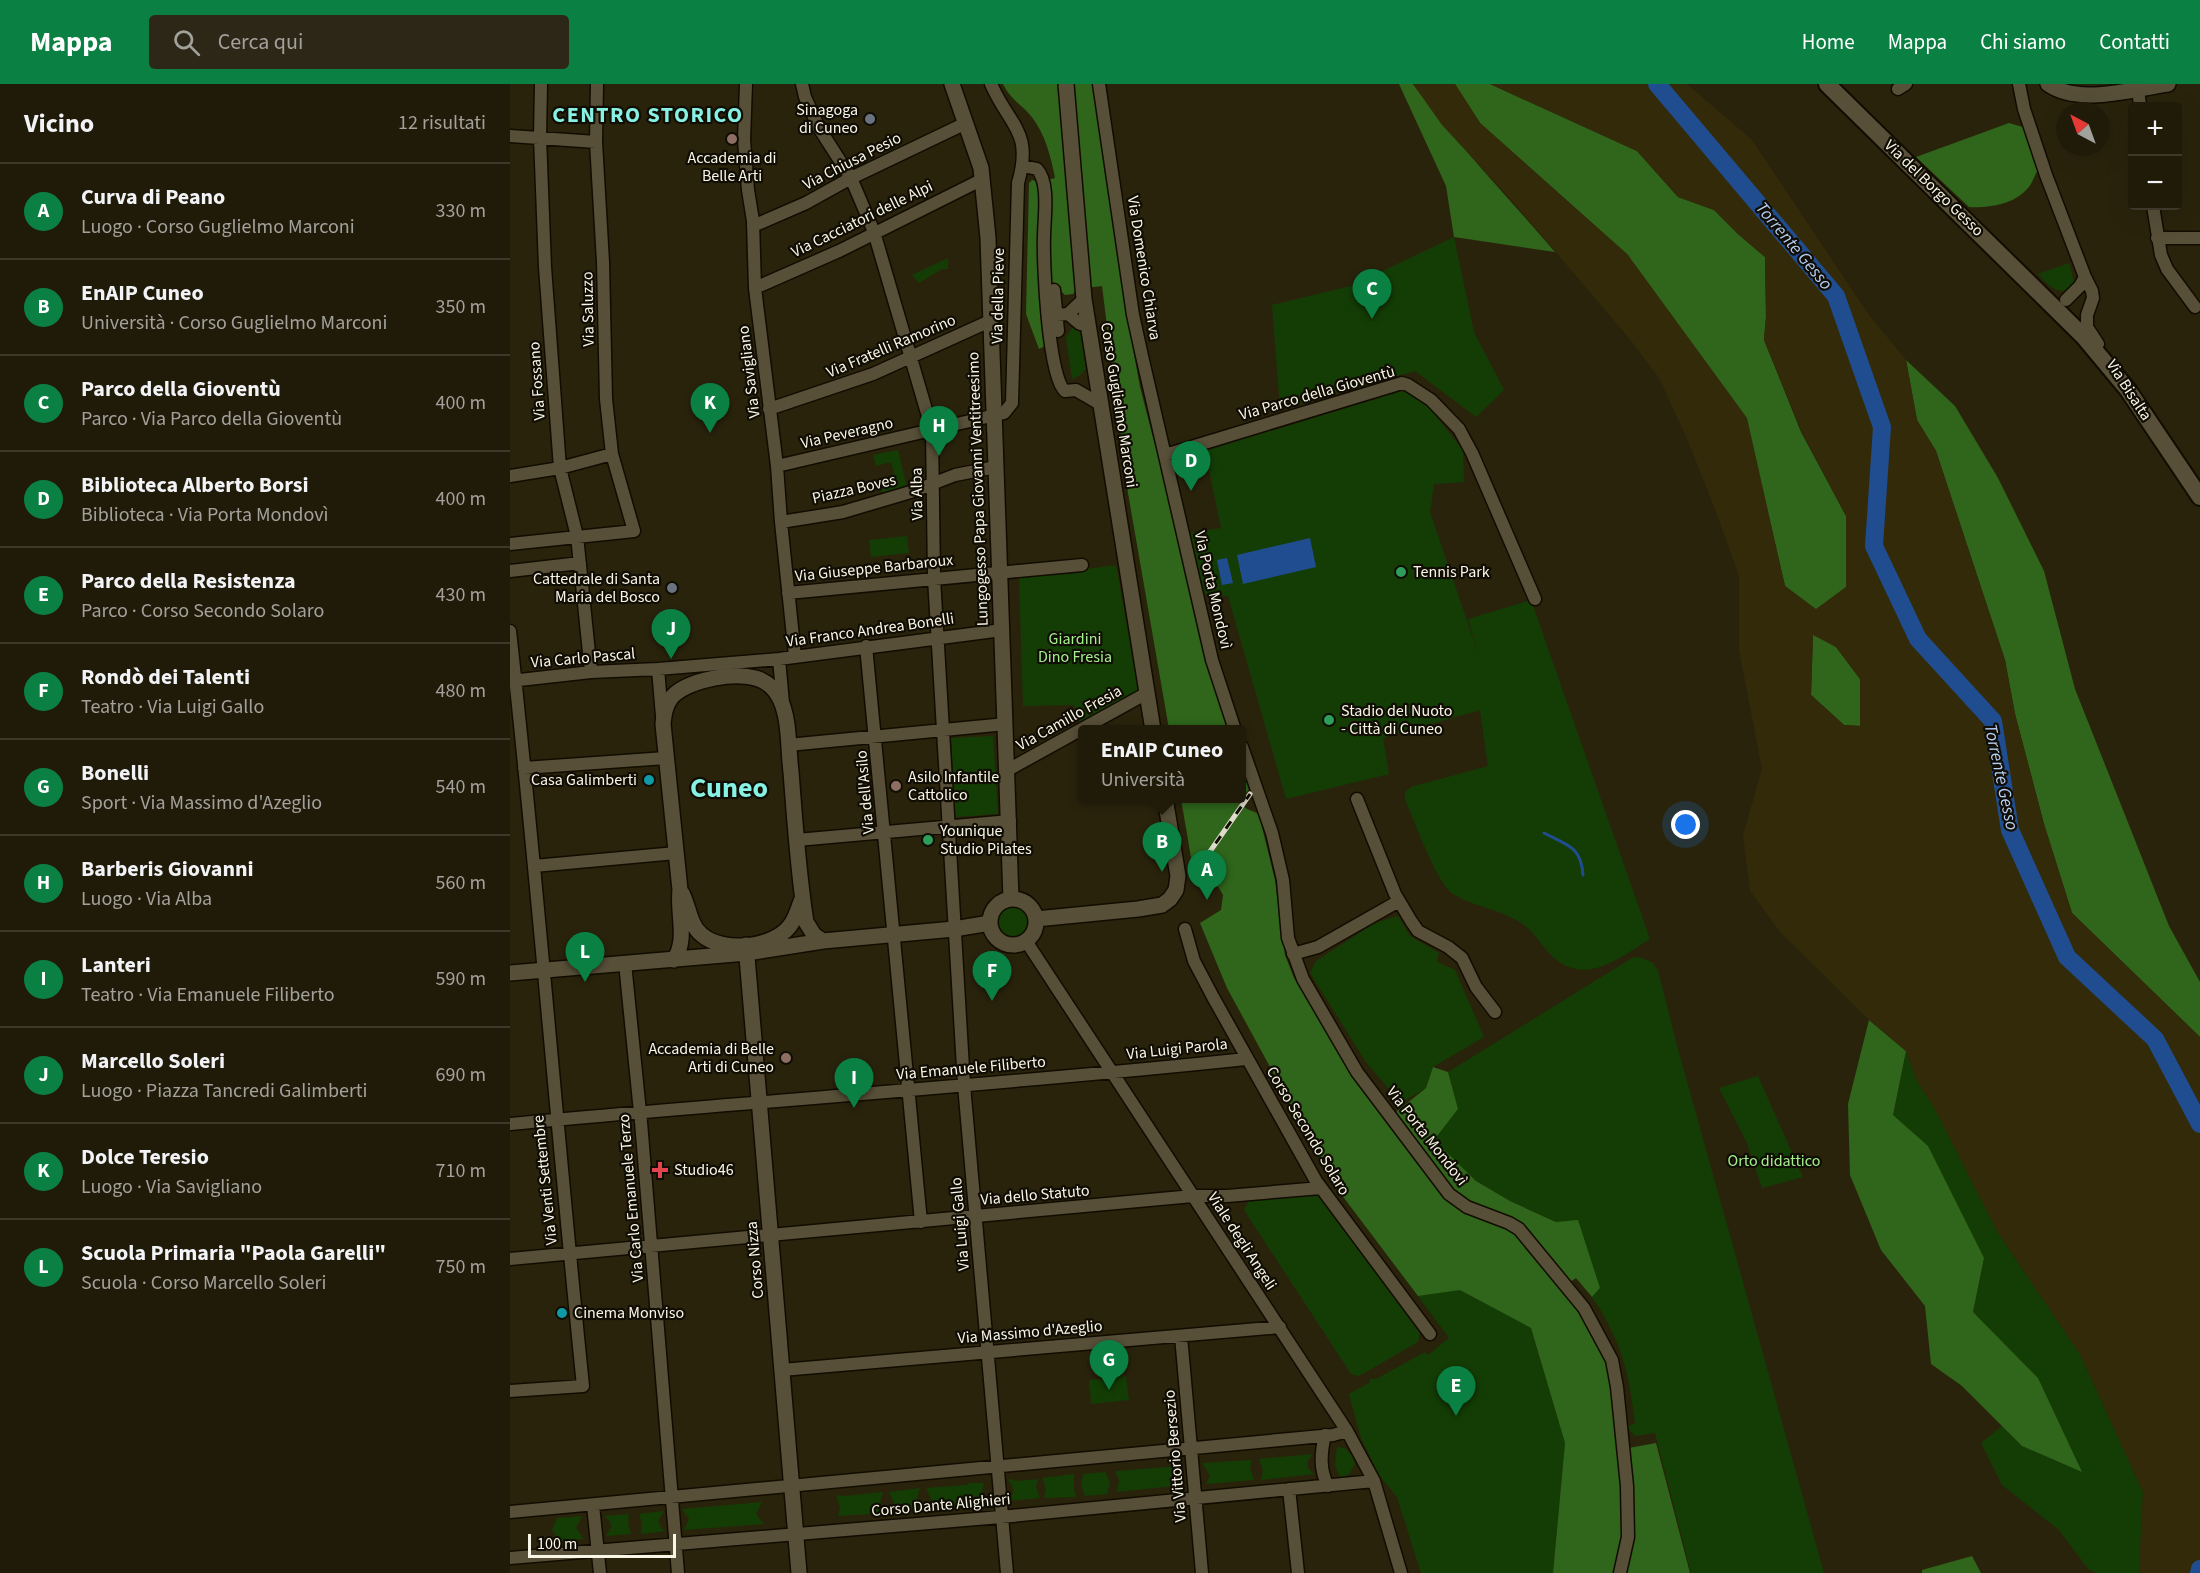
<!DOCTYPE html>
<html lang="it">
<head>
<meta charset="utf-8">
<style>
	:root { --surface:#201a09; --page:#2d2717; --text:#f1f3f6; --muted:#a2a19c; --line:#3d382a; --accent:#0b8043 }
	body { margin:0; font-family:"Source Sans 3",sans-serif; background:var(--page); color:var(--text) }
	.controls { position:absolute; right:18px; top:18px; display:grid; overflow:hidden; border-radius:6px; box-shadow:0 6px 24px #0002 }
	.controls button { width:54px; height:54px; display:grid; place-items:center; padding:0; border:0; border-bottom:2px solid var(--line); background:var(--surface); color:var(--text); font:30px sans-serif }
	.compass { position:absolute; left:1546px; top:18px; width:54px; height:54px; border-radius:50%; background:var(--surface); box-shadow:0 6px 24px #0002; rotate:319deg }
	.scale { position:absolute; left:18px; bottom:15px; width:148px; box-sizing:border-box; padding-left:6px; border:3px solid #f9f5e7; border-top:0; font-size:16px; line-height:21px; white-space:nowrap; color:#f9f5e7; -webkit-text-stroke:4px #100d04; paint-order:stroke }
	.you { position:absolute; left:1176px; top:741px; width:21px; height:21px; margin:-15px; border:4px solid #fff; border-radius:50%; background:#1a73e8; box-shadow:0 0 0 9px #1a73e833 }
	.badge { display:grid; place-items:center; width:39px; height:39px; border-radius:50%; background:var(--accent); color:#fff; font-size:20px; font-weight:700 }
	.pin { position:absolute; translate:-50% -50px; filter:drop-shadow(0 2px 3px #0008) }
	.pin::after { content:''; position:absolute; top:32px; width:21px; height:18px; background:inherit; clip-path:polygon(0 0,100% 0,50% 100%) }
	.popup { position:absolute; left:568px; top:641px; width:168px; height:78px; box-sizing:border-box; display:grid; place-content:center; border-radius:6px; background:var(--surface); filter:drop-shadow(0 2px 4px #0005); font-size:20px; white-space:nowrap; color:var(--muted) }
	.popup b { font-size:22px; color:var(--text) }
	.popup::after { content:''; position:absolute; left:50%; top:100%; margin-left:-12px; border:12px solid transparent; border-top-color:var(--surface) }
	.list { margin:0; padding:0; list-style:none }
	h2 { display:flex; justify-content:space-between; align-items:center; height:78px; margin:0; padding:0 24px; font-size:26px }
	h2 small { font-size:20px; font-weight:400; color:var(--muted) }
	.list li { display:grid; grid-template-columns:39px 1fr auto; gap:18px; align-items:center; box-sizing:border-box; height:96px; padding:0 24px; border-top:2px solid var(--line) }
	.list b { display:block; font-size:22px; white-space:nowrap }
	.list p { margin:0; font-size:20px; white-space:nowrap; color:var(--muted) }
	.list em { font-size:20px; font-style:normal; color:var(--muted) }
	.icon { flex:none; width:33px; height:33px; fill:none; stroke:currentColor; stroke-width:2; stroke-linecap:round; stroke-linejoin:round }
	.map { position:relative; flex:none; width:1690px; height:1489px; overflow:hidden }
	header { display:flex; align-items:center; gap:36px; box-sizing:border-box; height:84px; padding:0 30px; background:var(--accent); color:#fff }
	header strong { font-size:28px }
	nav { display:flex; gap:33px; margin-inline-start:auto; font-size:21px }
	.search { width:420px; height:54px; background:var(--page); display:flex; align-items:center; gap:15px; box-sizing:border-box; padding:0 21px; border-radius:6px; color:var(--muted); font-size:22px }
	main { display:flex }
	aside { flex:1; background:var(--surface) }
	.map>svg:first-child { display:block }
	.green { fill:#143d05 }
	.forest { fill:#2f661b }
	.sand { fill:#332a09; fill-rule:evenodd }
	.water { fill:#204d90 }
	.lines { fill:none; stroke-linecap:round; stroke-linejoin:round }
	.stream { stroke:#204d90; stroke-width:3 }
	.river { stroke:#204d90; stroke-width:18 }
	.minor-casing { stroke:#120c00; stroke-width:15 }
	.tertiary-casing { stroke:#120c00; stroke-width:18 }
	.secondary-casing { stroke:#120c00; stroke-width:20 }
	.minor { stroke:#574f38; stroke-width:12 }
	.tertiary { stroke:#574f38; stroke-width:15 }
	.secondary { stroke:#574f38; stroke-width:16 }
	.rail-casing { stroke:#e0dccd; stroke-width:5 }
	.rail { stroke:#100d04; stroke-width:3; stroke-dasharray:9; stroke-linecap:butt }
	.worship-dot { fill:#6b7280; stroke:#100d04; stroke-width:2 }
	.education-dot { fill:#8d6e63; stroke:#100d04; stroke-width:2 }
	.leisure-dot { fill:#2e9e5b; stroke:#100d04; stroke-width:2 }
	.culture-dot { fill:#0f9aa8; stroke:#100d04; stroke-width:2 }
	.health-dot { fill:#e0444e; stroke:#100d04; stroke-width:2 }
	.labels { text-anchor:middle; dominant-baseline:central; stroke-width:4.5; stroke-linejoin:round; paint-order:stroke }
	.poi-label { font-size:16px; fill:#f9f5e7; stroke:#100d04; text-anchor:start }
	.street-label { font-size:16px; fill:#f9f5e7; stroke:#100d04 }
	.park-label { font-size:16px; fill:#a3f08d; stroke:#100d04 }
	.water-label { font-size:18px; font-style:italic; fill:#b5cff5; stroke:#100d04 }
	.district-label { font-size:22px; font-weight:bold; letter-spacing:1.5px; fill:#87f1e4; stroke:#100d04 }
	.town-label { font-size:28px; font-weight:bold; fill:#87f1e4; stroke:#100d04 }
</style>
</head>
<body>
<header>
<strong>Mappa</strong>
<div class="search"><svg class="icon" aria-label="search" viewBox="0 0 24 24"><circle cx="10" cy="10" r="6"/><path d="M15 15l6 6"/></svg>Cerca qui</div>
<nav><a>Home</a><a>Mappa</a><a>Chi siamo</a><a>Contatti</a></nav>
</header>
<main>
<aside>
<h2>Vicino<small>12 risultati</small></h2>
<ul class="list">
<li><span class="badge">A</span><div><b>Curva di Peano</b><p>Luogo · Corso Guglielmo Marconi</p></div><em>330 m</em></li>
<li><span class="badge">B</span><div><b>EnAIP Cuneo</b><p>Università · Corso Guglielmo Marconi</p></div><em>350 m</em></li>
<li><span class="badge">C</span><div><b>Parco della Gioventù</b><p>Parco · Via Parco della Gioventù</p></div><em>400 m</em></li>
<li><span class="badge">D</span><div><b>Biblioteca Alberto Borsi</b><p>Biblioteca · Via Porta Mondovì</p></div><em>400 m</em></li>
<li><span class="badge">E</span><div><b>Parco della Resistenza</b><p>Parco · Corso Secondo Solaro</p></div><em>430 m</em></li>
<li><span class="badge">F</span><div><b>Rondò dei Talenti</b><p>Teatro · Via Luigi Gallo</p></div><em>480 m</em></li>
<li><span class="badge">G</span><div><b>Bonelli</b><p>Sport · Via Massimo d'Azeglio</p></div><em>540 m</em></li>
<li><span class="badge">H</span><div><b>Barberis Giovanni</b><p>Luogo · Via Alba</p></div><em>560 m</em></li>
<li><span class="badge">I</span><div><b>Lanteri</b><p>Teatro · Via Emanuele Filiberto</p></div><em>590 m</em></li>
<li><span class="badge">J</span><div><b>Marcello Soleri</b><p>Luogo · Piazza Tancredi Galimberti</p></div><em>690 m</em></li>
<li><span class="badge">K</span><div><b>Dolce Teresio</b><p>Luogo · Via Savigliano</p></div><em>710 m</em></li>
<li><span class="badge">L</span><div><b>Scuola Primaria &quot;Paola Garelli&quot;</b><p>Scuola · Corso Marcello Soleri</p></div><em>750 m</em></li>
</ul>
</aside>
<div class="map">
<svg width="1690" height="1489" viewBox="0 0 1690 1489">
	<rect width="100%" height="100%" fill="#2a230c"/>
	<path class="green" d="M944,153L964,248L994,306L966,333L905,287L770,325L762,221L841,202Z
		M438,174V185H432L409,199L402,191Z
		M1559,179L1564,197C1553,217 1539,202 1528,190Z
		M562,244L570,247L576,284L572,290L562,295L556,253Z
		M892,307L914,317L953,366L954,398L924,400L920,428L969,572L958,535L1021,516L1140,855C1109,874 1075,903 1042,872C1032,862 1025,849 1014,841C994,826 964,823 943,810C927,800 904,735 895,716V708L901,703L978,682L970,626L873,654L879,690L776,715L718,512L694,510L680,449L711,444L695,367Z
		M388,366L397,404L372,410L371,405L387,401L381,378L366,382L363,371Z
		M397,452L399,469L361,473L359,456Z
		M606,481L629,609L571,643L564,621L513,622L509,494Z
		M483,652L488,730L445,733L441,654Z
		M488 838a15 15 0 1 1 30 0a15 15 0 1 1-30 0Z
		M888,832L900,852L929,869L927,878L945,886L974,953L923,983L916,1004L891,1019L856,978L800,889L806,877L865,839Z
		M1130,873L1143,879L1148,887L1168,965L1314,1489H1181L1145,1349L1125,1352L1116,1342L1125,1340C1119,1288 1112,1258 1082,1213L1090,1204L1047,1138L1000,1117L966,1097L923,1056L948,1025L938,988L1122,874Z
		M1396,967L1407,997L1425,1025L1487,1147L1571,1272L1633,1408L1629,1489H1587L1579,1486L1549,1446L1492,1401L1471,1359L1492,1342L1512,1362L1571,1387L1528,1294L1463,1228L1474,1174L1383,1031Z
		M1248,992L1293,1093L1252,1104L1237,1059L1209,1004Z
		M809,1111L910,1249L908,1258L849,1292L841,1290L734,1126L739,1116Z
		M950,1205L1021,1244L1055,1359L1043,1489H911L887,1413L869,1391L851,1354L839,1310L859,1299L860,1295H866L915,1268L918,1271L939,1254L908,1212Z
		M616,1292L619,1316L581,1320L579,1296Z
		M827,1363L835,1364L842,1372L845,1380L840,1389L831,1395L825,1381Z
		M803,1370L797,1378L798,1384L804,1390L751,1396L753,1386L749,1375Z
		M742,1376L740,1384L744,1396L696,1400L700,1391L692,1379Z
		M672,1382L667,1387V1394L673,1401L607,1408L609,1396L605,1387Z
		M595,1388L600,1398L597,1410L575,1412L571,1401L573,1390Z
		M564,1390V1407L567,1413L534,1414L536,1405L532,1394Z
		M502,1395L505,1397L528,1395L526,1403L530,1414L499,1417C505,1408 505,1404 498,1396Z
		M459,1399H474C471,1408 472,1413 478,1420L418,1425L421,1415L416,1404L457,1401Z
		M410,1404L407,1413L412,1425L381,1429L384,1419L379,1408Z
		M373,1408L370,1417L375,1429L328,1432L330,1424L326,1411L334,1412Z
		M252,1418L246,1430L254,1440L174,1446L179,1435L172,1425Z
		M154,1427L148,1437L152,1445L156,1447L131,1450L132,1439L129,1430Z
		M119,1430L118,1440L121,1450L96,1452L102,1442L98,1435L94,1432Z
		M72,1432L66,1444L74,1455L49,1457L42,1446L47,1434Z"/>
	<path class="forest" d="M493,0H585L614,216L630,303L671,462L695,575L719,645H659L618,409L592,202L567,205L563,210L555,211L549,205L546,199H531L535,262L529,265L516,230L519,99L522,96L529,98L545,94C541,73 535,49 521,32C511,20 501,16 493,0Z
		M889,0H903C946,59 997,112 1045,168L944,153L936,102Z
		M945,0H980L1127,67L1168,113L1204,126L1228,150L1255,173L1256,233L1254,256L1291,348L1336,432V503L1306,526L1275,502L1259,434L1118,171L970,39Z
		M1499,39L1513,43L1528,86C1524,92 1522,101 1516,106C1502,121 1478,124 1459,123L1406,73Z
		M1396,276L1445,322L1488,394L1534,487L1565,605L1659,842L1690,898V953L1562,829L1534,740L1505,630L1495,576L1426,367L1407,336Z
		M1303,550L1326,563L1350,595V642L1334,641L1301,611Z
		M732,683L739,705L730,719L737,725L747,729L750,735L765,796L775,871L784,894L842,987L876,1036L916,1004L923,983L938,988L948,1025L924,1056L966,1097L1000,1117L1046,1138L1068,1136L1090,1204L1082,1213L1066,1194L1060,1198L1070,1228L1097,1276L1102,1303L1108,1366L1146,1359L1180,1489H1043L1055,1359L1021,1244L950,1206L908,1212L825,1102L717,904L690,839L711,826L713,811L702,792L683,785L671,715L732,714Z
		M1359,936L1396,967L1383,1031L1418,1062L1474,1174L1463,1228L1528,1294L1572,1388L1512,1362L1452,1302L1421,1280L1415,1222L1371,1166L1340,1091L1338,1020Z
		M1462,1472L1471,1489H1412V1486Z"/>
	<path class="sand" d="M903,0H945L970,39L1118,171L1237,334L1275,502L1306,525L1336,503V432L1292,348L1254,256L1256,233L1255,173L1228,150L1204,126L1168,113L1127,67L980,0H1177L1242,56L1359,231L1396,276L1407,336L1426,367L1495,576L1505,630L1534,740L1562,829L1690,953V1489H1629L1633,1408L1571,1272L1487,1147L1425,1025L1407,997L1396,967L1359,936L1271,849L1240,807L1233,751L1252,685L1229,566V492L1206,428L1178,357L1149,294L1118,253L997,111L932,41ZM1303,551L1326,563L1350,595V642L1334,641L1301,611Z"/>
	<path class="water" d="M800,454L806,483L733,500L727,471Z
		M717,474L723,499L712,501L707,476Z"/>
	<g class="lines">
		<path class="stream" d="M1034,749C1057,761 1071,762 1073,791"/>
		<path class="river" d="M1147,0L1326,212L1372,343L1364,462L1408,555L1483,637L1500,746L1557,873L1645,955L1690,1040
			M1689,1489L1690,1485"/>
		<defs>
			<path id="minor" d="M31,0L30,53L35,183L50,384L67,452L81,588
				M236,0L234,56L238,106L243,137L245,204L267,382L271,438L285,572
				M292,0L295,13L309,44L341,94L364,148L422,346L424,494L454,1001L497,1489
				M589,0L623,231L632,272L702,576L725,646
				M1509,0L1514,25L1536,91L1575,193L1582,207L1583,214L1577,231V243L1588,260
				M1628,4L1630,22
				M1388,5L1396,0
				M0,52L86,58
				M513,82L527,85C540,99 534,134 534,153C533,178 538,293 555,307L566,306L590,320
				M1643,122L1651,171L1657,185L1685,223
				M243,142L296,119L341,94L456,39
				M1647,154H1690
				M245,204L329,167L473,95
				M544,206L548,247
				M1556,216L1570,202L1575,193
				M558,230L570,240H578
				M547,231L558,230L574,215
				M259,325L363,290L480,237
				M655,371L892,299L898,301L921,316L949,345L962,369L1025,515
				M267,382L494,329L502,319L508,99C523,47 500,43 481,0
				M0,392L50,384L102,370
				M271,438L333,428L404,407L445,391L486,383
				M0,460L124,447L102,370L96,315L93,178L86,58L87,0
				M0,487L70,479
				M278,509L572,481
				M0,547C28,798 47,1050 73,1302L0,1307
				M356,562L411,1138
				M269,575L273,619
				M148,585L152,632
				M0,597L81,588L148,585L269,575L492,546
				M278,661L496,640
				M732,663L762,749L773,796L778,854L793,895L847,988L939,1110L957,1123L999,1139L1009,1145L1074,1224L1102,1276L1107,1303L1117,1402L1118,1453L1110,1489
				M14,684L156,674
				M496,687L637,609
				M847,715L885,810L901,837L908,847L938,863L952,874L966,903L985,928
				M287,756L500,737
				M24,782L166,769
				M675,845L684,877L703,913L806,1097L920,1250
				M516,857L837,1347L864,1397L891,1489
				M783,870L808,863L889,817
				M115,879L131,1038L168,1489
				M0,1040C245,1017 491,1001 736,975
				M0,1175L683,1112H717L811,1104
				M671,1252L692,1489
				M272,1286L770,1243
				M815,1351C811,1368 809,1385 818,1402
				M779,1405L788,1489
				M83,1421L90,1489
				M0,1428L823,1351L837,1347
				M0,1474L491,1433L864,1397"/>
			<path id="tertiary" d="M442,0L471,84L478,154L501,815
				M556,0L574,215L643,646
				M1538,0C1569,22 1622,5 1658,0
				M172,809C179,823 180,842 192,851C213,869 262,864 279,843C285,836 288,826 291,817
				M480 838a23 23 0 1 1 46 0a23 23 0 1 1-46 0Z
				M526,835L628,825L652,821L660,815L666,806L668,792L655,714
				M236,861L289,1489
				M164,876C178,856 167,829 170,806L153,640C154,631 155,622 161,614C177,595 230,586 251,596C260,600 266,607 270,615C280,636 278,665 281,688C285,738 288,788 296,838L304,851L313,857
				M0,889L237,869L313,857L444,845L480,839"/>
			<path id="secondary" d="M1317,0L1573,252L1618,306L1690,413"/>
		</defs>
		<use href="#minor" class="minor-casing"/>
		<use href="#tertiary" class="tertiary-casing"/>
		<use href="#secondary" class="secondary-casing"/>
		<use href="#minor" class="minor"/>
		<use href="#tertiary" class="tertiary"/>
		<use href="#secondary" class="secondary"/>
		<defs>
			<path id="rail" d="M685,789L740,710"/>
		</defs>
		<use href="#rail" class="rail-casing"/>
		<use href="#rail" class="rail"/>
	</g>
	<g class="worship-dot">
		<circle cx="360" cy="35" r="6"/>
		<circle cx="162" cy="504" r="6"/>
	</g>
	<g class="education-dot">
		<circle cx="222" cy="55" r="6"/>
		<circle cx="386" cy="702" r="6"/>
		<circle cx="276" cy="974" r="6"/>
	</g>
	<g class="leisure-dot">
		<circle cx="891" cy="488" r="6"/>
		<circle cx="819" cy="636" r="6"/>
		<circle cx="418" cy="756" r="6"/>
	</g>
	<g class="culture-dot">
		<circle cx="139" cy="696" r="6"/>
		<circle cx="52" cy="1229" r="6"/>
	</g>
	<path class="health-dot" d="M147 1077h6v6h6v6h-6v6h-6v-6h-6v-6h6z"/>
	<g class="labels">
		<g class="poi-label">
			<text x="348" y="26" text-anchor="end">Sinagoga<tspan x="348" dy="18">di Cuneo</tspan></text>
			<text x="222" y="74" text-anchor="middle">Accademia di<tspan x="222" dy="18">Belle Arti</tspan></text>
			<text x="903" y="488">Tennis Park</text>
			<text x="150" y="495" text-anchor="end">Cattedrale di Santa<tspan x="150" dy="18">Maria del Bosco</tspan></text>
			<text x="831" y="627">Stadio del Nuoto<tspan x="831" dy="18">- Città di Cuneo</tspan></text>
			<text x="398" y="693">Asilo Infantile<tspan x="398" dy="18">Cattolico</tspan></text>
			<text x="127" y="696" text-anchor="end">Casa Galimberti</text>
			<text x="430" y="747">Younique<tspan x="430" dy="18">Studio Pilates</tspan></text>
			<text x="264" y="965" text-anchor="end">Accademia di Belle<tspan x="264" dy="18">Arti di Cuneo</tspan></text>
			<text x="164" y="1086">Studio46</text>
			<text x="64" y="1229">Cinema Monviso</text>
		</g>
		<g class="street-label">
			<text transform="translate(342 77) rotate(-27)">Via Chiusa Pesio</text>
			<text transform="translate(1424 104) rotate(44)">Via del Borgo Gesso</text>
			<text transform="translate(352 135) rotate(-26)">Via Cacciatori delle Alpi</text>
			<text transform="translate(634 184) rotate(81)">Via Domenico Chiarva</text>
			<text transform="translate(488 212) rotate(-89)">Via della Pieve</text>
			<text transform="translate(78 225) rotate(-91)">Via Saluzzo</text>
			<text transform="translate(381 262) rotate(-23)">Via Fratelli Ramorino</text>
			<text transform="translate(239 288) rotate(-97)">Via Savigliano</text>
			<text transform="translate(27 297) rotate(-94)">Via Fossano</text>
			<text transform="translate(1619 306) rotate(57)">Via Bisalta</text>
			<text transform="translate(807 309) rotate(-16)">Via Parco della Gioventù</text>
			<text transform="translate(609 321) rotate(81)">Corso Guglielmo Marconi</text>
			<text transform="translate(337 349) rotate(-13)">Via Peveragno</text>
			<text transform="translate(344 405) rotate(-13)">Piazza Boves</text>
			<text transform="translate(468 405) rotate(-92)">Lungogesso Papa Giovanni Ventitreesimo</text>
			<text transform="translate(407 410) rotate(-91)">Via Alba</text>
			<text transform="translate(364 484) rotate(-6)">Via Giuseppe Barbaroux</text>
			<text transform="translate(703 506) rotate(77)">Via Porta Mondovì</text>
			<text transform="translate(360 546) rotate(-8)">Via Franco Andrea Bonelli</text>
			<text transform="translate(73 574) rotate(-5)">Via Carlo Pascal</text>
			<text transform="translate(559 634) rotate(-29)">Via Camillo Fresia</text>
			<text transform="translate(355 708) rotate(-95)">Via dell'Asilo</text>
			<text transform="translate(667 965) rotate(-6)">Via Luigi Parola</text>
			<text transform="translate(461 984) rotate(-5)">Via Emanuele Filiberto</text>
			<text transform="translate(798 1047) rotate(59)">Corso Secondo Solaro</text>
			<text transform="translate(917 1052) rotate(52)">Via Porta Mondovì</text>
			<text transform="translate(35 1096) rotate(-96)">Via Venti Settembre</text>
			<text transform="translate(525 1111) rotate(-5)">Via dello Statuto</text>
			<text transform="translate(121 1114) rotate(-95)">Via Carlo Emanuele Terzo</text>
			<text transform="translate(450 1140) rotate(-95)">Via Luigi Gallo</text>
			<text transform="translate(732 1157) rotate(57)">Viale degli Angeli</text>
			<text transform="translate(245 1176) rotate(-95)">Corso Nizza</text>
			<text transform="translate(520 1248) rotate(-5)">Via Massimo d'Azeglio</text>
			<text transform="translate(665 1372) rotate(-95)">Via Vittorio Bersezio</text>
			<text transform="translate(431 1421) rotate(-5)">Corso Dante Alighieri</text>
		</g>
		<g class="park-label">
			<text x="565" y="555">Giardini<tspan x="565" dy="18">Dino Fresia</tspan></text>
			<text x="1264" y="1077">Orto didattico</text>
		</g>
		<g class="water-label">
			<text transform="translate(1284 162) rotate(50)">Torrente Gesso</text>
			<text transform="translate(1491 693) rotate(78)">Torrente Gesso</text>
		</g>
		<g class="district-label">
			<text x="138" y="31">CENTRO STORICO</text>
		</g>
		<g class="town-label">
			<text x="219" y="704">Cuneo</text>
		</g>
	</g>
</svg>
<div class="controls">
<button>+</button>
<button>−</button>
</div>
<svg class="compass" viewBox="-18 -18 36 36"><path d="M0-13l5 13h-10z" fill="#e53935"/><path d="M0 13l5-13h-10z" fill="#a2a19c"/></svg>
<div class="scale">100 m</div>
<div class="you"></div>
<div class="pin badge" style="left:697px;top:816px">A</div>
<div class="pin badge" style="left:652px;top:788px">B</div>
<div class="popup"><b>EnAIP Cuneo</b>Università</div>
<div class="pin badge" style="left:862px;top:235px">C</div>
<div class="pin badge" style="left:681px;top:407px">D</div>
<div class="pin badge" style="left:946px;top:1332px">E</div>
<div class="pin badge" style="left:482px;top:917px">F</div>
<div class="pin badge" style="left:599px;top:1306px">G</div>
<div class="pin badge" style="left:429px;top:372px">H</div>
<div class="pin badge" style="left:344px;top:1024px">I</div>
<div class="pin badge" style="left:161px;top:575px">J</div>
<div class="pin badge" style="left:200px;top:349px">K</div>
<div class="pin badge" style="left:75px;top:898px">L</div>
</div>
</main>
</body>
</html>
